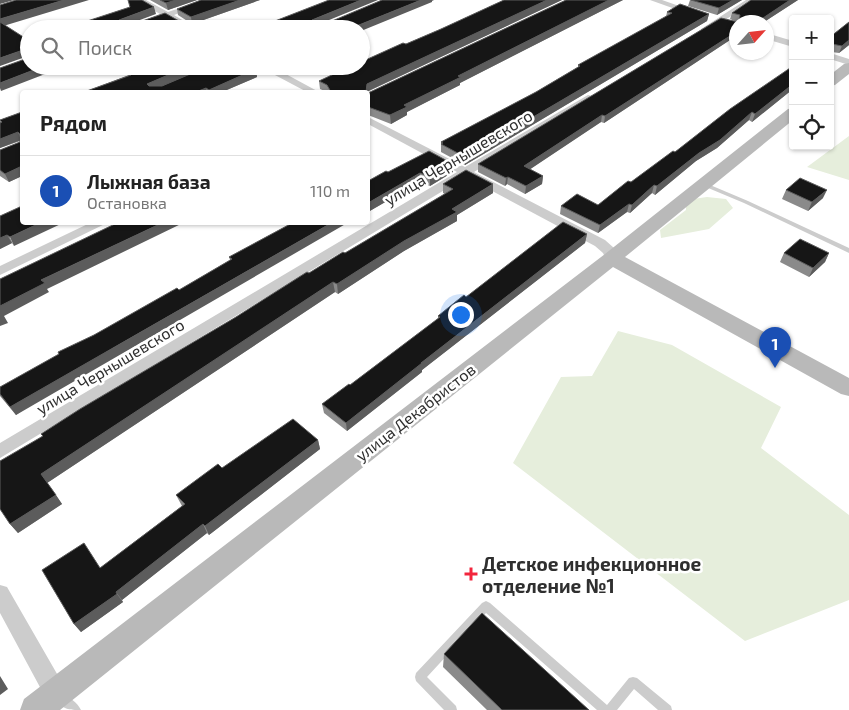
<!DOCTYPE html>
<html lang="ru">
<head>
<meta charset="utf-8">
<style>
	:root { --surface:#fff; --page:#f6f6f6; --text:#222; --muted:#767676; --line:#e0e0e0; --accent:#2563eb }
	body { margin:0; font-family:"Exo 2",sans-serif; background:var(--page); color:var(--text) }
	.controls { position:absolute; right:15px; top:15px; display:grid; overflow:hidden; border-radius:5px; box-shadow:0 1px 4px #0004 }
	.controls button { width:45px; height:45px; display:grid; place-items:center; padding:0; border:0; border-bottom:1px solid var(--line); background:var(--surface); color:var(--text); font:25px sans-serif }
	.compass { position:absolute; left:729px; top:15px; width:45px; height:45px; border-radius:50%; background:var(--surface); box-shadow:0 1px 4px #0004; rotate:63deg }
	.you { position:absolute; left:460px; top:314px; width:18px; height:18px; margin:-12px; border:4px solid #fff; border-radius:50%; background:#1a73e8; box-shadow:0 0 0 8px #1a73e833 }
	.badge { display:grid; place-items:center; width:32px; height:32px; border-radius:50%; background:var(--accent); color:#fff; font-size:16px; font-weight:700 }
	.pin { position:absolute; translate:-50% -41px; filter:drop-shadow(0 1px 2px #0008) }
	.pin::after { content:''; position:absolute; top:26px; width:18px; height:15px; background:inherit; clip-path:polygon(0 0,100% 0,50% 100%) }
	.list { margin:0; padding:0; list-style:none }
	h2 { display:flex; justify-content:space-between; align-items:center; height:65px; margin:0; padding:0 20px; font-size:21px }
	h2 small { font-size:16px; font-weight:400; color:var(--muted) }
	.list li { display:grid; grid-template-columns:32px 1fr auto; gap:15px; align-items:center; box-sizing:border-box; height:70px; padding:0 20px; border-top:1px solid var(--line) }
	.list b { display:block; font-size:19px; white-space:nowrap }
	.list p { margin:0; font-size:16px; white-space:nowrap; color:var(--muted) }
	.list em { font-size:16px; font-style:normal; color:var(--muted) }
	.icon { flex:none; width:28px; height:28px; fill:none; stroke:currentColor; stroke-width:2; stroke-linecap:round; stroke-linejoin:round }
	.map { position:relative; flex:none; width:849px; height:710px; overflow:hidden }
	.search { position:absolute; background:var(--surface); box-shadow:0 1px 4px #0004; left:20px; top:20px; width:350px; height:55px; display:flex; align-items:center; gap:12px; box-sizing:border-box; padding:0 18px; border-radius:28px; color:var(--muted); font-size:19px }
	.panel { position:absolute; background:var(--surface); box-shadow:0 1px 4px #0004; left:20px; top:90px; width:350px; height:135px; border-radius:5px }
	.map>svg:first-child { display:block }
	.green { fill:#e6eedc }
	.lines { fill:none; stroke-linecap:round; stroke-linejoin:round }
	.lane { fill:#ccc; fill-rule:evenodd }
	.street { fill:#ccc; fill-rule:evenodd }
	.secondary { fill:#b9b9b9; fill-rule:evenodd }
	.wall { fill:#8a8a8a }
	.shaded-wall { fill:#5c5c5c }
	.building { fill:#161616; stroke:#5c5c5c }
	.poi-dot { fill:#f2253c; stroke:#fff; stroke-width:2 }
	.labels { text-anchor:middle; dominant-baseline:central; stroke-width:5; stroke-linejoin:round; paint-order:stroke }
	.street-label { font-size:16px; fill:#2f2f2f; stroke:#fff }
	.near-poi-label { font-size:19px; font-weight:bold; fill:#2f2f2f; stroke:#fff; text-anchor:start }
</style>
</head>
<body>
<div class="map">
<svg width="849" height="710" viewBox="0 0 849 710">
	<rect width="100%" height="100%" fill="#fff"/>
	<path class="green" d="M849,136V180L807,167Z
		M707,197L726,199L733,208L709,229L661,238L660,230L686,210V200Z
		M618,331L672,345L781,407L761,448L849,515V600L745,641L513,463L561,377L592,376Z"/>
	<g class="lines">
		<path class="lane" d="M703,182L748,201L849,248V253L744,203L701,185V183Z
			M486,601L490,603L607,705L629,678L633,677L637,678L671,706L672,710H658L634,689L617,710H597L486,613L427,677L456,706L457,710H444L416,681L415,677L416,673L482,603Z
			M61,693C68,696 78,703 81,710C70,710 61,710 56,698L57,694Z"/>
		<path class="street" d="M136,0H146L168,12L203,0H215L174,15L197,29H186L167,18L135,29H122L160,14Z
			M650,0H662L699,13L692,15Z
			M746,0H756L708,31L701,29Z
			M766,33L793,41V47L766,39Z
			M830,53L849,59V65L830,59Z
			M258,66H271L319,92H307Z
			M588,95L592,96V100L474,172L605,240L614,248L619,258L617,261H607L603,253L595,246L466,177L0,458V443L457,172L368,124V117L465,167Z
			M92,222H109L0,275V266Z
			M0,585L7,587L64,686L67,694L64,702L56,705L48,702L0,613Z"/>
		<path class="secondary" d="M849,63V74L835,85L830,86V75L844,64Z
			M793,108V120L625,257L849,378V396L841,394L613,267L60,710H20L24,699L605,254L788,109Z"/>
	</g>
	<path class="wall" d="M150,0H197L168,10Z
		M201,0H260L192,24L178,15L177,9Z
		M504,0H562L367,92H327L320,89L319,81L441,29Z
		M566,0H623L460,83V85L407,112V115L391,124L368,115V116V93Z
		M690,0H742L717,15L688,6Z
		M751,0H798L764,22H736V42L730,40L604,123L601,122L530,169L543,176L542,184L525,194L507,184L505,186L478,172V164L721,18L737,22L730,19L732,13Z
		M667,12L709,14L707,21L465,165L441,152V142L536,92L578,67V65L666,17Z
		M849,22V45L839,53L832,52L830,58V37Z
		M793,66V89L752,122L749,120L717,148L696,161L655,195L652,193L630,213L627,212L598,233L560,214L561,206L598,205L675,152Z
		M149,68L256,69L257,77L222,92H84L129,75V73Z
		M22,112V176L9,182L0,176V150L20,142V141L0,148V120Z
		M388,172H453L430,186L420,182L368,212V181Z
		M443,184L493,193L457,215V221L404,251L338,294L335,292L47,483L62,504L18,533L10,524L42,436L309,273L345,253L445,194L443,193Z
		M786,190L823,198L808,211L782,199Z
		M0,216L14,246L12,243L0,249Z
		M294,222L16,415L0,396V387L94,335L179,290L230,260L229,257Z
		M587,234L585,243L422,370V372L347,431L324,413L322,404L350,385L438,319V316L466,297Z
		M784,253H829L825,262L809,277L780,262Z
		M318,440L320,449L209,535L207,533L122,600L123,602L81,632L74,624L100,568L182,506L176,495L222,468Z
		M444,654L589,710H487L443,667Z"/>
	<path class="shaded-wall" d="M0,0H14L0,4Z
		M64,0H89L0,27V19Z
		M176,0H197L168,10L166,3Z
		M240,0H260L192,24L191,17Z
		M361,0H378L312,27L311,23L312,20Z
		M421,0H434L432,1V2L361,31V29H349Z
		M547,0H562L366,92L367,84Z
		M609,0H623L460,83V85L407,112V115L391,124L390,115L404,105L458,76Z
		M733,0H742L717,15L719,8Z
		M790,0H798L764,22H757Z
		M154,7L156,14L121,27L119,24V20Z
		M709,14L707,21L465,165V157Z
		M179,21L181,28L179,29H156Z
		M733,34L730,40L604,123L605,116Z
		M849,40V45L839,53L842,46Z
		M26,49L28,56L0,66V58Z
		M44,66H66L1,91L0,88V83Z
		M189,66H208L149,92L147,84Z
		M256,69L257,77L222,92H210L209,90Z
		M793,84V89L752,122L755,114Z
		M206,88L207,92H196Z
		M752,112L749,120L717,148L696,161L655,195L657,186L699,153Z
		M602,115L601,122L523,174L524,166Z
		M18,132L21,140L0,148V139Z
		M453,164V172L430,186V177Z
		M22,166V176L9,182L5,174Z
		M420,173V182L368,212V203Z
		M543,176L542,184L525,194L526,186Z
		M508,177L507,184L505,186L506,178Z
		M493,184V193L457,215V221L404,251L338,294L337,284L452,209Z
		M654,185L652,193L630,213L632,205Z
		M827,190L823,198L808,211L812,202Z
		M629,204L627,212L598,233L600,225Z
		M42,222H65L14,246L10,237Z
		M164,222H185L47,289L49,292L4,316L8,323L0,326V306L41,280Z
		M333,222H349L16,415L10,407Z
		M587,234L585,243L422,370V372L347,431L346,423L421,363Z
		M7,235L12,243L0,249V238Z
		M829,253L825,262L809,277L813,268Z
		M333,282L335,292L47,483L41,474Z
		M318,440L320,449L209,535L205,526Z
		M56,495L62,504L18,533L10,524Z
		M203,524L207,533L122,600L116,592Z
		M117,594L123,602L81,632L74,624Z
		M0,676L8,689L0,695Z"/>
	<path class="building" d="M16,0H64L0,19V5Z
		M128,0H142L154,7L119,20V24H134L165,13L179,21L156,29H63L130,7Z
		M160,0H176L166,3Z
		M201,0H240L191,17L177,9Z
		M329,0H361L312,20L311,23L325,24L382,0H421L349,29H259L257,28Z
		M504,0H547L367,84L366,92H331L327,85L319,81L351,66H361V62L403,43L406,44L441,29Z
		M566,0H609L458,76L461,77L404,105L407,107L390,115L368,107V93Z
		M691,0H733L719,8Z
		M751,0H790L757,22H739L740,15L732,13Z
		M680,4L709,14L465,157L441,144L443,143L441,142L536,92L580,66L578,65L672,13L667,12Z
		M721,18L738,22H736V35L733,34L605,116L602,115L524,166L543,176L526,186L508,177L506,178L478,164Z
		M0,22L28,40H29V66H44L0,83V68L28,58V51L26,49L0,58Z
		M849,22V40L842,46L832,44V53L830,55V37Z
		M154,66H189L147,84L149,86H162L209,66H250L256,69L209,90L206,88L196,92H84L131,75L129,73L147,67L149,68Z
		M793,66V84L755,114L752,112L720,140L699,153L657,186L654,185L632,205L629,204L600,225L561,206L577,194L598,205L628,181L631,182L673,151L675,152L730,109Z
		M22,112V166L5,174L0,170V150L20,142V134L18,132L0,139V123L2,122L0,120Z
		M429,151L453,164L430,177L420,173L368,203V181L386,171L388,172Z
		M466,170L493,184L452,209L457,212L404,241L337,284L333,282L41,474L56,495L10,524L0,509V461L43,436L41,434L80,409L236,317L307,272L309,273L343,252L345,253L453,189L443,184Z
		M800,178L827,190L812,202L786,190Z
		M22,206V222H42L10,237L7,235L0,238V216Z
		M119,222H164L41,280L45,283L0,306V279Z
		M294,222H333L10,407L0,394V387L59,354L58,352L94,335L177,288L179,290L232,259L229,257Z
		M563,222L587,234L421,363H422L346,423L322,404L349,384L350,385L440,317L438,316L464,295L466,297Z
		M800,239L829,253L813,268L784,253Z
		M293,419L318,440L205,526L203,524L116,592L117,594L74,624L42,570L84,543L100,568L185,504L176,495L218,464L222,468Z
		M482,613L589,710H502L444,654Z"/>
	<path class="poi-dot" d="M468.5 566.5h5v5h5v5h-5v5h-5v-5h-5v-5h5z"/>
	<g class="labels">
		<g class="street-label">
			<text transform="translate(458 157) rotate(-31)">улица Чернышевского</text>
			<text transform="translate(110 366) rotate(-31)">улица Чернышевского</text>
			<text transform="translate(415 412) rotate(-38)">улица Декабристов</text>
		</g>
		<g class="near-poi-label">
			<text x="482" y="563">Детское инфекционное<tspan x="482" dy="22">отделение №1</tspan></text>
		</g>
	</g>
</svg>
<div class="controls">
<button>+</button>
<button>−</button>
<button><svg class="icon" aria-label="locate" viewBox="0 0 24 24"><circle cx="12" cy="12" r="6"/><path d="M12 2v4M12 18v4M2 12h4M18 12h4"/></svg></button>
</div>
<svg class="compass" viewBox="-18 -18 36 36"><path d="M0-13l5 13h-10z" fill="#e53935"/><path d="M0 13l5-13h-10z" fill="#767676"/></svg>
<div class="you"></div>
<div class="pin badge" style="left:775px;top:368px;background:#1a4fb4">1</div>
<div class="search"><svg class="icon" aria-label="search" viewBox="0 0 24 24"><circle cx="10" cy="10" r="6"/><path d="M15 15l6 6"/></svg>Поиск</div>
<section class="panel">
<h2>Рядом<small></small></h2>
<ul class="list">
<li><span class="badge" style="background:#1a4fb4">1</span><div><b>Лыжная база</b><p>Остановка</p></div><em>110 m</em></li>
</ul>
</section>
</div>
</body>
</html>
